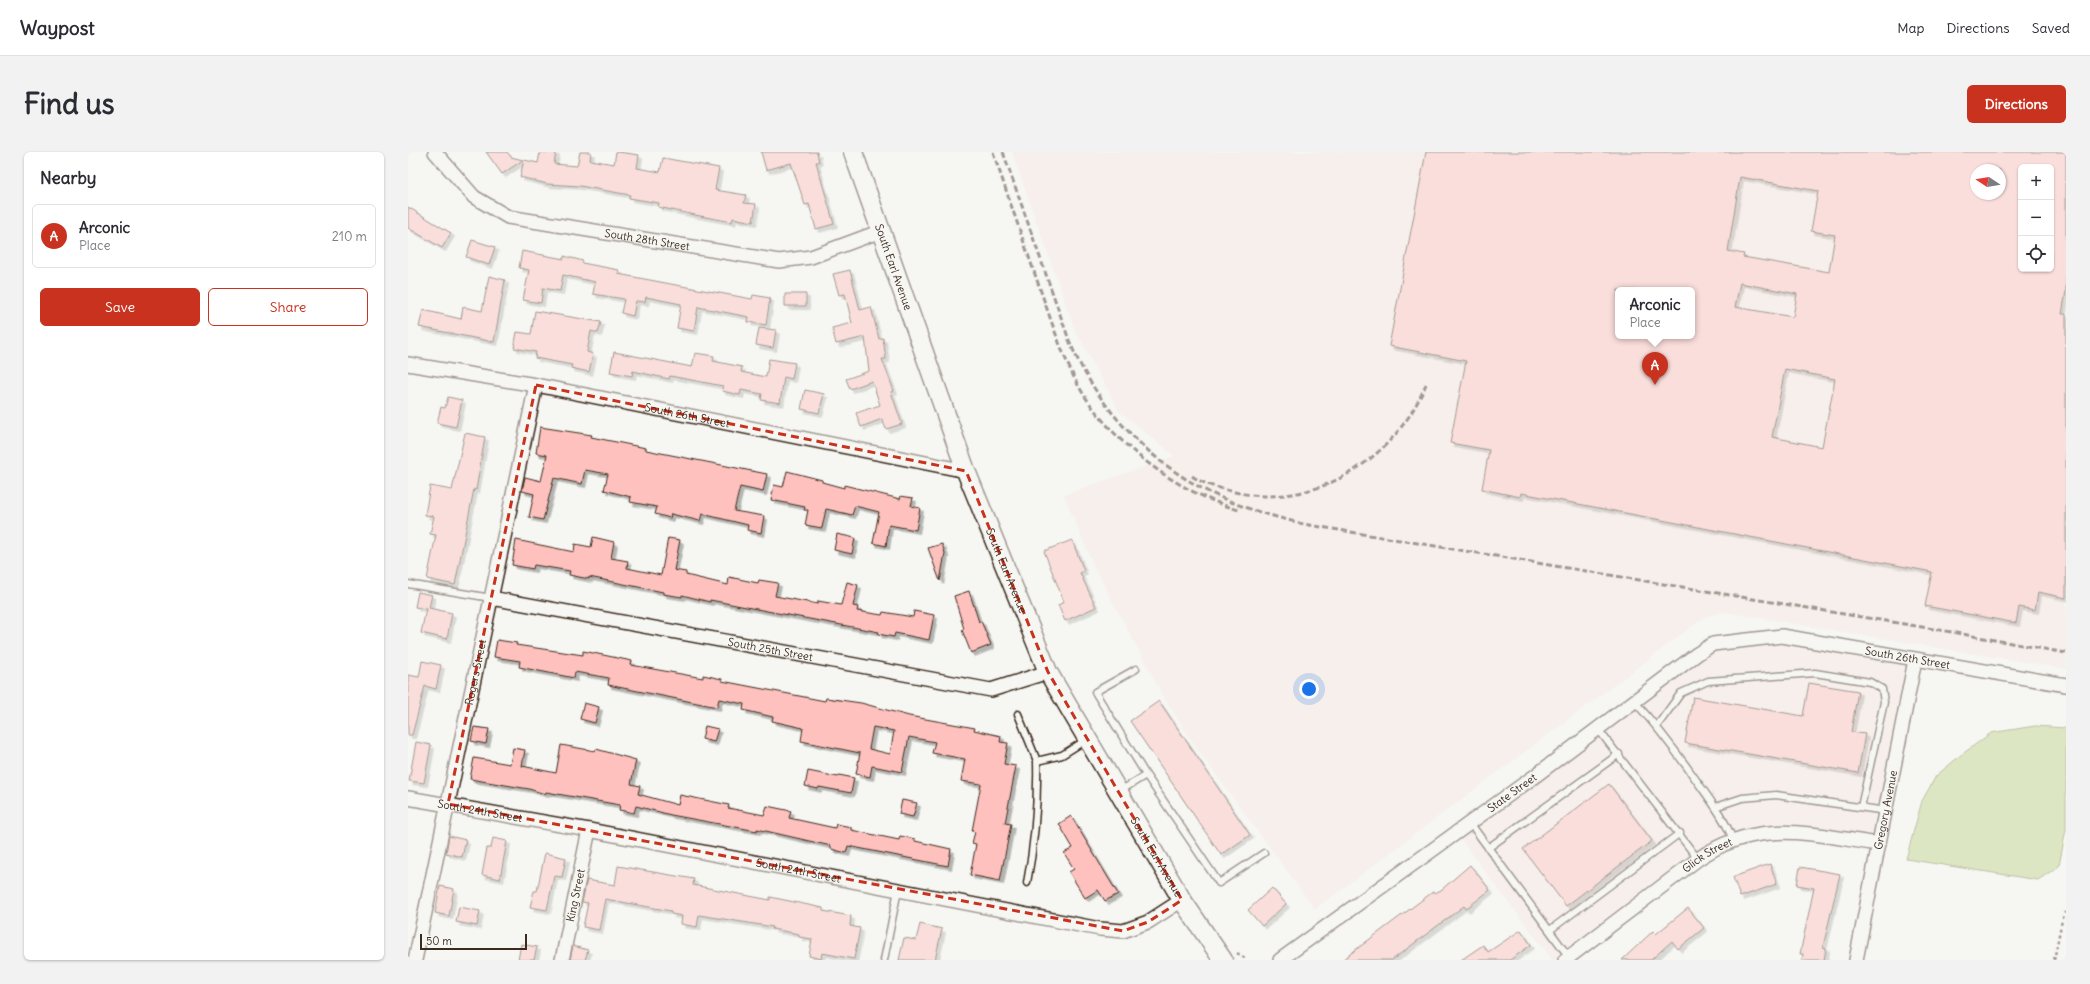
<!DOCTYPE html>
<html lang="en">
<head>
<meta charset="utf-8">
<style>
	:root { --surface:#fff; --page:#f2f2f3; --text:#2b2b33; --muted:#7c7c81; --line:#e1e1e2; --accent:#c8321e }
	body { margin:0; font-family:Delius,sans-serif; background:var(--page); color:var(--text) }
	.controls { position:absolute; right:12px; top:12px; display:grid; overflow:hidden; border-radius:6px; box-shadow:0 1px 3px #0004 }
	.controls button { width:36px; height:36px; display:grid; place-items:center; padding:0; border:0; border-bottom:1px solid var(--line); background:var(--surface); color:var(--text); font:20px sans-serif }
	.compass { position:absolute; left:1562px; top:12px; width:36px; height:36px; border-radius:50%; background:var(--surface); box-shadow:0 1px 3px #0004; rotate:282deg }
	.scale { position:absolute; left:12px; bottom:10px; width:107px; box-sizing:border-box; padding-left:4px; border:2px solid #3b2a1e; border-top:0; font-size:11px; line-height:14px; white-space:nowrap; color:#3b2a1e; -webkit-text-stroke:3px #f6f6f2; paint-order:stroke }
	.you { position:absolute; left:901px; top:537px; width:14px; height:14px; margin:-10px; border:3px solid #fff; border-radius:50%; background:#1a73e8; box-shadow:0 0 0 6px #1a73e833 }
	.badge { display:grid; place-items:center; width:26px; height:26px; border-radius:50%; background:var(--accent); color:#fff; font-size:13px; font-weight:700 }
	.pin { position:absolute; translate:-50% -33px; filter:drop-shadow(0 1px 2px #0008) }
	.pin::after { content:''; position:absolute; top:21px; width:14px; height:12px; background:inherit; clip-path:polygon(0 0,100% 0,50% 100%) }
	.popup { position:absolute; left:1207px; top:135px; width:80px; height:52px; box-sizing:border-box; display:grid; place-content:center; border-radius:6px; background:var(--surface); filter:drop-shadow(0 1px 3px #0005); font-size:13px; white-space:nowrap; color:var(--muted) }
	.popup b { font-size:15px; color:var(--text) }
	.popup::after { content:''; position:absolute; left:50%; top:100%; margin-left:-8px; border:8px solid transparent; border-top-color:var(--surface) }
	.list { margin:0; padding:0; list-style:none }
	h2 { display:flex; justify-content:space-between; align-items:center; height:52px; margin:0; padding:0 16px; font-size:17px }
	h2 small { font-size:13px; font-weight:400; color:var(--muted) }
	.list li { display:grid; grid-template-columns:26px 1fr auto; gap:12px; align-items:center; box-sizing:border-box; height:64px; margin:0 8px 8px; padding:0 8px; border:1px solid var(--line); border-radius:6px }
	.list b { display:block; font-size:15px; white-space:nowrap }
	.list p { margin:0; font-size:13px; white-space:nowrap; color:var(--muted) }
	.list em { font-size:13px; font-style:normal; color:var(--muted) }
	.actions { display:flex; gap:8px; padding:12px 16px }
	.actions a { flex:1; padding:9px 0; border:1px solid var(--accent); border-radius:6px; text-align:center; font-size:14px; color:var(--accent) }
	.actions .main { background:var(--accent); color:#fff }
	.icon { flex:none; width:22px; height:22px; fill:none; stroke:currentColor; stroke-width:2; stroke-linecap:round; stroke-linejoin:round }
	.map { position:relative; flex:none; width:1658px; height:808px; overflow:hidden; border-radius:6px }
	header { display:flex; align-items:center; gap:24px; box-sizing:border-box; height:56px; padding:0 20px; background:var(--surface); border-bottom:1px solid var(--line) }
	header strong { font-size:19px }
	nav { display:flex; gap:22px; margin-inline-start:auto; font-size:14px }
	.intro { display:flex; align-items:center; justify-content:space-between; box-sizing:border-box; height:96px; padding:0 24px }
	h1 { margin:0; font-size:28px }
	.button { padding:10px 18px; border-radius:6px; background:var(--accent); color:#fff; font-size:14px; font-weight:700 }
	main { display:flex; gap:24px; padding:0 24px }
	aside { flex:1; background:var(--surface); border-radius:6px; box-shadow:0 1px 3px #0004 }
	.map>svg:first-child { display:block }
	.built { fill:#f8e6e2; fill-rule:evenodd }
	.green { fill:#bed389; stroke:#7c7e54 }
	.building { fill:#fec1be; stroke:#3b2a1e; fill-rule:evenodd; filter:url(#shadow) }
	.lines { fill:none; stroke-linecap:round; stroke-linejoin:round }
	.lane-casing { stroke:#3b2a1e; stroke-width:9 }
	.street-casing { stroke:#3b2a1e; stroke-width:16 }
	.secondary-casing { stroke:#3b2a1e; stroke-width:21 }
	.path { stroke:#3b2a1e; stroke-width:2.5; stroke-dasharray:3 3; stroke-linecap:butt }
	.lane { stroke:#f6f6f2; stroke-width:6 }
	.street { stroke:#f6f6f2; stroke-width:13 }
	.secondary { stroke:#f6f6f2; stroke-width:18 }
	.rail { stroke:#3b2a1e; stroke-width:3; stroke-dasharray:6 3; stroke-linecap:butt }
	.marked { fill:none; stroke:#c8321e; stroke-width:3; stroke-dasharray:8 5; stroke-linejoin:round }
	.labels { text-anchor:middle; dominant-baseline:central; stroke-width:4; stroke-linejoin:round; paint-order:stroke }
	.street-label { font-size:11px; fill:#3b2a1e; stroke:#f6f6f2 }
</style>
</head>
<body>
<header>
<strong>Waypost</strong>
<nav><a>Map</a><a>Directions</a><a>Saved</a></nav>
</header>
<div class="intro"><h1>Find us</h1><a class="button">Directions</a></div>
<main>
<aside>
<h2>Nearby<small></small></h2>
<ul class="list">
<li><span class="badge">A</span><div><b>Arconic</b><p>Place</p></div><em>210 m</em></li>
</ul>
<div class="actions"><a class="main">Save</a><a>Share</a></div>
</aside>
<div class="map">
<svg width="1658" height="808" viewBox="0 0 1658 808">
	<defs>
		<filter id="shadow"><feDropShadow dx="3.5" dy="3.5" stdDeviation="0" flood-color="#0004"/></filter>
	</defs>
	<rect width="100%" height="100%" fill="#f6f6f2"/>
	<filter id="ink" filterUnits="userSpaceOnUse"><feTurbulence type="fractalNoise" baseFrequency=".025" numOctaves="2"/><feDisplacementMap in="SourceGraphic" scale="8" xChannelSelector="R" yChannelSelector="G"/><feConvolveMatrix kernelMatrix="1 2 1 2 8 2 1 2 1" color-interpolation-filters="sRGB"/></filter>
	<g filter="url(#ink)">
		<path class="built" d="M604,0H1658V517L1317,460L1298,464L907,757L790,598L755,544L686,414L656,343L767,304L712,260L667,178ZM1613,15H1643V117H1613ZM1568,18H1592V42H1568ZM1210,138H1284V184H1210Z
			M1374,484L1507,508L1471,692L1382,679L1325,688L1157,808H1145L1048,681L1289,502Z"/>
		<path class="green" d="M1627,574L1658,576V677L1651,714L1630,728L1498,707L1514,649L1528,624L1553,603L1583,581Z"/>
		<path class="building" d="M78,0H99L103,5L115,8L94,22Z
			M132,0H148L146,12L169,14L172,0H183L182,8L206,12L208,0H210L231,3L229,16L252,20L255,6L311,16L307,38L338,43L336,51L348,52L345,70L325,66L324,70L287,63L250,55L251,51L221,46L222,43L172,34L139,32L112,25L116,8L130,11Z
			M353,0H409L411,10H408L426,72L408,77L401,52L397,53L383,11L358,18Z
			M1018,0H1658V139L1654,162H1658V446L1630,440L1627,458L1611,455L1608,471L1517,454L1524,420L1113,341L1112,345L1074,337L1081,298L1042,291L1058,209L981,194ZM1613,15H1643V117H1613ZM1568,18H1592V42H1568ZM1332,25L1410,39L1403,79L1427,83L1421,120L1335,105L1336,102L1320,99ZM1332,131L1389,142L1385,165L1327,155ZM1210,138H1284V184H1210ZM1377,217L1427,227L1414,295L1364,285Z
			M0,55L43,81L34,96L0,76Z
			M64,88L87,95L81,113L58,105Z
			M114,99L156,107V104L175,109L174,111L211,118L210,122L268,133L344,147L345,143L362,146L358,173L340,170L341,165L290,155L286,179L269,176L273,152L238,145L237,150L228,149L225,164L213,161L216,147L185,142L187,130L155,123L152,139L135,136L133,151L115,148L121,118L111,116Z
			M442,118L452,158L463,155L471,187L475,186L478,207H474L486,239L483,240L494,272L478,277L474,267L453,275L448,261L472,253L464,229L442,237L438,227L461,219L457,185L428,192L424,176L444,171L437,142L431,143L425,122Z
			M81,124L97,128L86,190L11,175L15,158L53,167L55,155L74,159Z
			M377,142H398V154H377Z
			M127,159L193,170L190,181L183,179L179,200L185,202L181,220L163,216L164,213L127,206L128,200L106,196L109,180L123,182Z
			M351,176L368,178L365,196L348,193Z
			M206,200L284,215L287,201L306,204L305,209L334,215L333,220L358,225L361,207L387,211L384,227L376,225L372,251L353,248L354,242L333,238L332,243L314,239L315,234L262,224L261,227L225,219L224,224L202,220Z
			M397,238L416,242L411,261L393,257Z
			M40,245L54,248L48,275L29,271L33,255L37,256Z
			M132,275L184,283L183,285L238,296V298L359,322L355,340L332,335L326,359L356,364L353,381L339,378L340,373L294,362L292,369L263,362L262,366L247,362L249,355L222,350L223,345L196,338L200,322L177,318L174,332L146,326L135,368L121,365L126,342L114,339L117,325L133,329L139,303L128,301Z
			M57,281L77,285L68,338L66,337L47,433L19,427L28,383L22,382L26,364L17,363L22,334L44,338Z
			M379,319L414,328V330L436,336V333L492,347L493,344L505,346L503,354L512,356L508,378L481,373L478,394L465,391L471,360L447,354L444,363L418,357L414,376L397,373L400,358H396L397,355L363,348L366,333L375,335Z
			M429,382L447,386L444,402L426,398Z
			M185,385L206,390L203,406L220,409L219,416L253,423L260,386L272,388L266,418L278,420V423L320,433L321,425L350,431L351,428L370,431L367,444L410,452V449L433,453L439,430L450,433L445,454L450,455L449,459L474,463L475,460L505,465L506,459L526,463L521,488L487,481L486,485L470,482L471,480L364,460L302,448V450L274,443V445L255,442V440L181,425V427L161,423L162,419L126,413L125,417L104,413L108,388L166,400L167,392L183,395Z
			M664,388L676,419L672,421L688,455L657,469L650,453L656,450L636,399Z
			M534,392L537,401L532,429L520,396Z
			M561,439L571,470L573,469L583,493L563,501L554,478L556,477L546,444Z
			M10,440L24,443L21,456L44,461L39,487L13,481L18,457L7,455Z
			M89,488L109,491L108,493L175,503V499L195,503L224,509L223,513L295,526V523L314,527V529L417,549L418,546L453,551L501,564L567,576L566,578L593,584L592,590L600,591L596,612L608,614L597,671L603,672L592,729L562,723L568,692L564,691L567,680L564,679L573,632L553,629L557,607L524,601L527,590L501,585L494,620L464,614L462,625L448,622L452,601L393,589L395,576L364,569L365,565L335,558L336,552L311,547L309,555L200,533L201,526L167,520L166,526L111,515L112,509L86,505ZM465,575L486,579L482,602L461,597Z
			M14,509L33,513L28,537L17,534L4,583H0V523L11,525Z
			M1401,531L1450,539L1443,580L1457,582L1450,621L1277,591L1285,545L1395,564Z
			M751,549L842,683L813,703L722,569Z
			M176,551L191,555L187,571L172,567Z
			M297,574L310,577L306,590L294,587Z
			M66,575L81,577L78,592L63,589Z
			M8,590L23,593L16,631L1,629Z
			M153,593L187,599L188,597L228,608L223,632L232,634L230,642L270,653L272,643L321,653L320,656L356,663L359,654L383,659L381,666L427,676L428,672L443,675V678L491,688L492,684L507,687V689L543,697L540,714L440,694L438,701L423,697V694L349,677V679L263,663L228,654L226,661L211,658L212,653L138,640L137,642L121,637L62,627L66,606L102,612L105,596L117,598L114,614L148,621Z
			M400,619L430,625L431,623L446,626L443,641L411,635L410,637L397,634Z
			M1201,632L1244,689L1158,754L1115,697Z
			M494,648L509,651L505,665L491,662Z
			M663,664L710,742L697,749L690,738L677,746L661,720L666,717L656,701L665,696L651,672Z
			M41,684L58,688L54,705L38,701Z
			M85,686L99,689L92,727L74,723L79,696H83Z
			M137,701L158,706L154,725L146,724L139,758L122,755L126,739H129Z
			M1362,712L1369,732L1332,745L1325,725Z
			M1062,713L1082,738L1058,757L1056,754L984,808H934L1026,739L1027,741L1033,738Z
			M210,714L286,727L285,733L362,748V745L415,756V759L443,764L442,774L452,776L446,807L414,801L413,807L401,804L404,787L391,785V782L364,777L365,775L291,763L289,775L273,772L274,764L263,762V759L197,747L191,778L175,775L180,751L174,750L179,728L207,733Z
			M1392,715L1432,722L1415,795L1418,796L1416,808H1394L1395,802H1392L1406,736L1389,733Z
			M32,734L46,737L41,764L27,761Z
			M864,736L878,752L854,774L840,758Z
			M51,755L72,759L69,774L48,770Z
			M1280,756L1296,776L1270,797L1264,789L1243,808H1214L1245,779L1248,782Z
			M512,772L534,777L527,808H491L496,786L508,788Z
			M1113,778L1123,793L1102,808H1053L1075,793L1080,800Z
			M113,792L129,795L126,808H110Z
			M165,794L180,798L177,808H162Z"/>
		<g class="lines">
			<defs>
				<path id="lane" d="M0,432L83,446
					M1226,549C1248,573 1267,598 1286,625C1300,645 1316,665 1325,688
					M610,562L629,609L654,603L678,588
					M1249,574L1273,541L1300,529L1407,521L1462,530L1474,537L1476,550L1453,655
					M1190,577L1290,707
					M738,623L811,731L856,701
					M712,639L738,623L687,540L728,517
					M1307,655L1334,646L1368,643L1478,659
					M1062,671L1161,805
					M1080,696L1211,602
					M619,731C627,689 630,651 629,609
					M1142,778L1272,681
					M476,808L490,738"/>
				<g id="street">
					<path id="s1" d="M27,0L66,45L100,65L371,109L403,105L473,79"/>
					<path id="s2" d="M0,212L128,233L558,319"/>
					<path id="s3" d="M83,446L583,538L640,520"/>
					<path id="s4" d="M0,646L181,678L692,777L715,779L740,770L774,748"/>
					<path id="s5" d="M7,808L128,233"/>
					<path id="s6" d="M154,808L181,678"/>
					<path id="s7" d="M872,808L1127,624L1289,502L1305,492L1374,484L1658,533"/>
					<path id="s8" d="M1157,808L1290,707C1350,665 1404,683 1471,692"/>
					<path id="s9" d="M1448,808L1507,508"/>
				</g>
				<g id="secondary">
					<path id="s10" d="M445,0L558,319L640,520L774,748L815,808"/>
				</g>
			</defs>
			<use href="#lane" class="lane-casing"/>
			<use href="#street" class="street-casing"/>
			<use href="#secondary" class="secondary-casing"/>
			<path class="path" d="M829,801L837,806
				M1646,808L1654,768L1658,760"/>
			<use href="#lane" class="lane"/>
			<use href="#street" class="street"/>
			<use href="#secondary" class="secondary"/>
			<path class="rail" d="M585,0C600,44 615,88 630,131C642,165 653,201 670,233C702,290 768,340 831,358
				M595,0L661,188C689,257 747,317 814,346C841,358 868,365 895,372L1532,478L1658,501
				M784,324C795,332 810,336 823,339C905,361 988,307 1018,232"/>
		</g>
	</g>
	<path d="M0 0H1658V808H0ZM128,233L558,319L640,520L774,748L740,770L715,779L40,652Z" fill="#f6f6f2" fill-opacity=".55" fill-rule="evenodd"/>
	<path class="marked" d="M128,233L558,319L640,520L774,748L740,770L715,779L40,652Z"/>
	<g class="labels">
		<g class="street-label">
			<text stroke="none"><textPath href="#s1" startOffset="240">South 28th Street</textPath></text>
			<text stroke="none"><textPath href="#s10" startOffset="122">South Earl Avenue</textPath></text>
			<text stroke="none"><textPath href="#s2" startOffset="284">South 26th Street</textPath></text>
			<text stroke="none"><textPath href="#s10" startOffset="446">South Earl Avenue</textPath></text>
			<text stroke="none"><textPath href="#s3" startOffset="284">South 25th Street</textPath></text>
			<text stroke="none"><textPath href="#s7" startOffset="733">South 26th Street</textPath></text>
			<text stroke="none"><textPath href="#s5" startOffset="294">Rogers Street</textPath></text>
			<text stroke="none"><textPath href="#s7" startOffset="286">State Street</textPath></text>
			<text stroke="none"><textPath href="#s4" startOffset="73">South 24th Street</textPath></text>
			<text stroke="none"><textPath href="#s9" startOffset="153">Gregory Avenue</textPath></text>
			<text stroke="none"><textPath href="#s8" startOffset="177">Glick Street</textPath></text>
			<text stroke="none"><textPath href="#s10" startOffset="770">South Earl Avenue</textPath></text>
			<text stroke="none"><textPath href="#s4" startOffset="397">South 24th Street</textPath></text>
			<text stroke="none"><textPath href="#s6" startOffset="66">King Street</textPath></text>
		</g>
	</g>
</svg>
<div class="controls">
<button>+</button>
<button>−</button>
<button><svg class="icon" aria-label="locate" viewBox="0 0 24 24"><circle cx="12" cy="12" r="6"/><path d="M12 2v4M12 18v4M2 12h4M18 12h4"/></svg></button>
</div>
<svg class="compass" viewBox="-18 -18 36 36"><path d="M0-13l5 13h-10z" fill="#e53935"/><path d="M0 13l5-13h-10z" fill="#7c7c81"/></svg>
<div class="scale">50 m</div>
<div class="you"></div>
<div class="pin badge" style="left:1247px;top:233px">A</div>
<div class="popup"><b>Arconic</b>Place</div>
</div>
</main>
</body>
</html>
